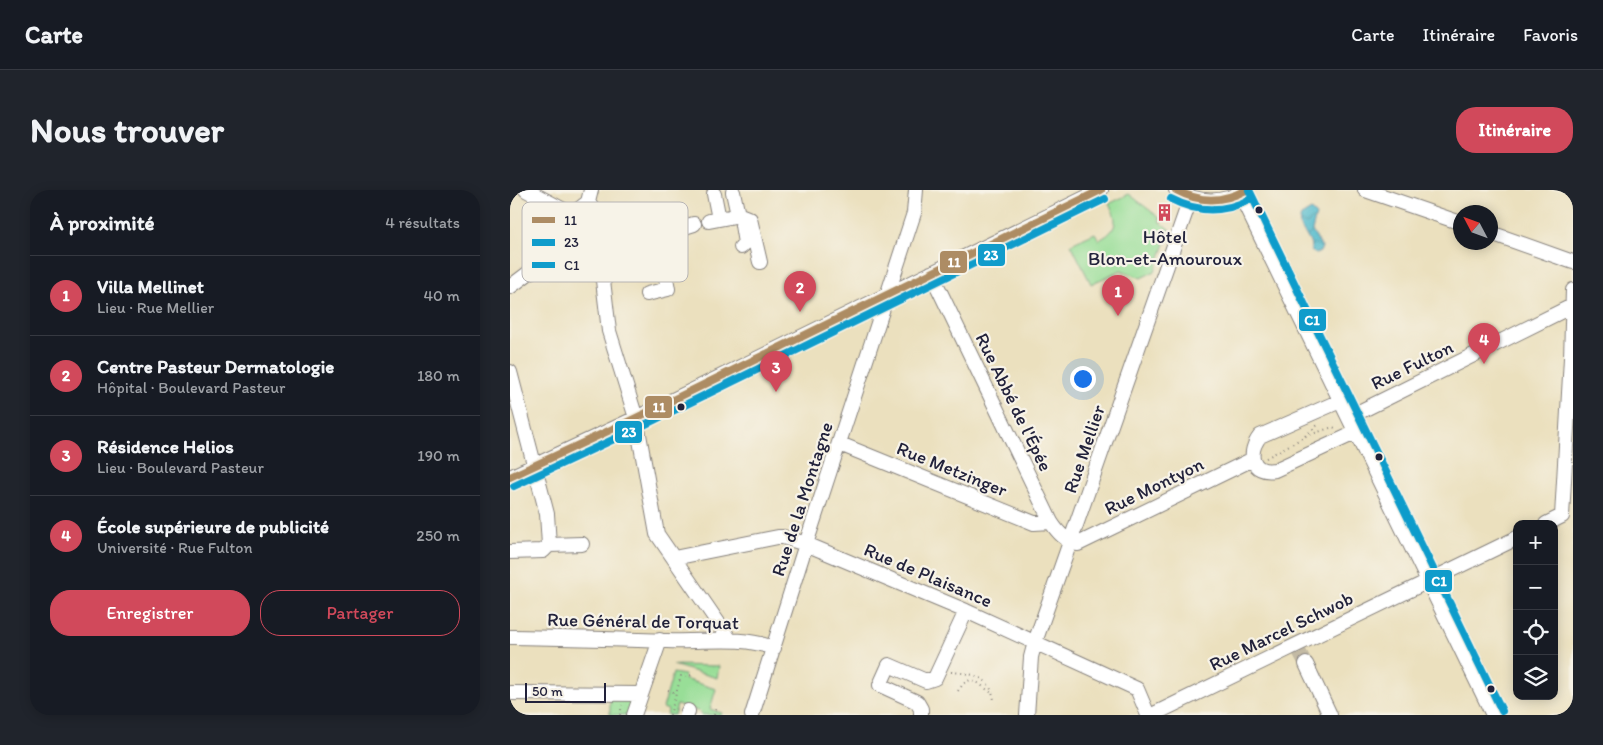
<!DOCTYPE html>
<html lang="fr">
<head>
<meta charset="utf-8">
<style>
	:root { --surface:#171b24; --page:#20242c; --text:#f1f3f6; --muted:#9ea1a6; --line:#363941; --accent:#d1495b }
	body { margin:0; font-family:Itim,sans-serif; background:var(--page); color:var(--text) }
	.controls { position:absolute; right:15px; bottom:15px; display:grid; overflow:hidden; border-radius:10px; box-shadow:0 2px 12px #0003 }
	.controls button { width:45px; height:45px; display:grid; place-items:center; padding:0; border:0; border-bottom:1px solid var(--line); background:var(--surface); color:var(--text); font:25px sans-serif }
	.compass { position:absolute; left:943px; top:15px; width:45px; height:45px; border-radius:50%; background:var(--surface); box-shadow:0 2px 12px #0003; rotate:311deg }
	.scale { position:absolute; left:15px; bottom:12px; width:81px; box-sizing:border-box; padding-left:5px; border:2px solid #22223b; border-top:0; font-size:14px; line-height:18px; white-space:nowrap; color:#22223b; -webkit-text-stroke:4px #f7f3e8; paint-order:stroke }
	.you { position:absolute; left:572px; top:188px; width:18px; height:18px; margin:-12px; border:4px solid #fff; border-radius:50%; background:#1a73e8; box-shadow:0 0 0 8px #1a73e833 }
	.badge { display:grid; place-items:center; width:32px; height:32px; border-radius:50%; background:var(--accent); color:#fff; font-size:16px; font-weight:700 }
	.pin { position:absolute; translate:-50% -41px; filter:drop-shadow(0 1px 2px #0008) }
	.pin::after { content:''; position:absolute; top:26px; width:18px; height:15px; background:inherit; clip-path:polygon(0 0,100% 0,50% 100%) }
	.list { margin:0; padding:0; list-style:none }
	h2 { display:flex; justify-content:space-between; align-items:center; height:65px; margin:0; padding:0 20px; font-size:21px }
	h2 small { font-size:16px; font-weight:400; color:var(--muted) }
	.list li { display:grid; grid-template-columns:32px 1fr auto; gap:15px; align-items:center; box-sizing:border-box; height:80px; padding:0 20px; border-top:1px solid var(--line) }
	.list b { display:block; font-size:19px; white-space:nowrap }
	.list p { margin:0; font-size:16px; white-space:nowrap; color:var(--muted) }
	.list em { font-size:16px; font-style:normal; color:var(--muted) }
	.actions { display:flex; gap:10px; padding:15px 20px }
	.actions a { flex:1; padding:11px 0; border:1px solid var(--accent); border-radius:20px; text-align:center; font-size:18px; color:var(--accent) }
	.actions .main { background:var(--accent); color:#fff }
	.icon { flex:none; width:28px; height:28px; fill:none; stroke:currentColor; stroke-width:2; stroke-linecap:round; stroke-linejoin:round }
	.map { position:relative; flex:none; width:1063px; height:525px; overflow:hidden; border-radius:20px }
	header { display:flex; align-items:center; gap:30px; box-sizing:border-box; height:70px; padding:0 25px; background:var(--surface); border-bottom:1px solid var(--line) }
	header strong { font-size:24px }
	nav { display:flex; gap:28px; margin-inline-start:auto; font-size:18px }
	.intro { display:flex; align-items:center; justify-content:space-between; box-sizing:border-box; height:120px; padding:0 30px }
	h1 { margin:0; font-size:35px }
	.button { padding:12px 22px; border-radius:20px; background:var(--accent); color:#fff; font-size:18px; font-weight:700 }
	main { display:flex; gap:30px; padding:0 30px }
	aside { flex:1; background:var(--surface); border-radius:20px; box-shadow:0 2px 12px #0003 }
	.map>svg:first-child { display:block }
	.green { fill:#98de97; stroke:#5d8069 }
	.water { fill:url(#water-waves); stroke:#396e84 }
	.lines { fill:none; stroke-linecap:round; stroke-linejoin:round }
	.minor-tunnel { stroke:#c3baa4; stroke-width:14; stroke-dasharray:14 7; stroke-linecap:butt }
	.minor-casing { stroke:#86817c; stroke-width:16 }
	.path { stroke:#86817c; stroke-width:2; stroke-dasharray:1 4; stroke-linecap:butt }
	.minor { stroke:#fff; stroke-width:14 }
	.bus-1-casing { stroke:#f7f3e8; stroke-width:11 }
	.bus-2-casing { stroke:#f7f3e8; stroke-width:11 }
	.bus-3-casing { stroke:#f7f3e8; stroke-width:11 }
	.bus-1 { stroke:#ad8c64; stroke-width:8 }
	.bus-2 { stroke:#109ccb; stroke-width:8 }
	.bus-3 { stroke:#109ccb; stroke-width:8 }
	.bus-dot { fill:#22223b; stroke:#f7f3e8; stroke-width:2 }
	.labels { text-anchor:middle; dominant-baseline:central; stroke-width:4.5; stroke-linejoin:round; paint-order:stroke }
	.poi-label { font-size:19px; fill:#22223b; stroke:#f7f3e8 }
	.street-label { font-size:19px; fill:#22223b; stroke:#f7f3e8 }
	.key { fill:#f7f3e8; stroke:#b7b4b4; stroke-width:1 }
	.key-label { font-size:14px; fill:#22223b }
	.line-badge { stroke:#f7f3e8; stroke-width:2 }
	.badge-label { font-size:14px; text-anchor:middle; font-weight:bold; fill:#fff }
</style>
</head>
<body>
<header>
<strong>Carte</strong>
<nav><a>Carte</a><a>Itinéraire</a><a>Favoris</a></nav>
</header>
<div class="intro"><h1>Nous trouver</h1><a class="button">Itinéraire</a></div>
<main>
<aside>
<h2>À proximité<small>4 résultats</small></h2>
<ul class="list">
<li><span class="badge">1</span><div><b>Villa Mellinet</b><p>Lieu · Rue Mellier</p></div><em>40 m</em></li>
<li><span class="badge">2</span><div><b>Centre Pasteur Dermatologie</b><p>Hôpital · Boulevard Pasteur</p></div><em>180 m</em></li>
<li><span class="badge">3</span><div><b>Résidence Helios</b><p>Lieu · Boulevard Pasteur</p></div><em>190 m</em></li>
<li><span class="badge">4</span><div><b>École supérieure de publicité</b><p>Université · Rue Fulton</p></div><em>250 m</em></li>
</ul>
<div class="actions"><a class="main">Enregistrer</a><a>Partager</a></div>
</aside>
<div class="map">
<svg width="1063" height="525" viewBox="0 0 1063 525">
	<defs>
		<pattern id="water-waves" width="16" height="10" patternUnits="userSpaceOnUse" patternTransform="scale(1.25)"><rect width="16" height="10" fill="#50bacc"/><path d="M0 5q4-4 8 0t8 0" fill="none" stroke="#4297a7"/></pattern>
	</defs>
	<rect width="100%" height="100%" fill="#f7f3e8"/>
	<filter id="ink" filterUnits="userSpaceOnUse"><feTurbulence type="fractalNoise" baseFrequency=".02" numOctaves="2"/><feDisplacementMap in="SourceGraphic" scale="10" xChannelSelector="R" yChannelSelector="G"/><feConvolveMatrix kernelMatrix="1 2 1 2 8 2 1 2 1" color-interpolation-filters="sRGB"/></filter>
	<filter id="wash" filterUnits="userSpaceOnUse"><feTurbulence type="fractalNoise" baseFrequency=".0096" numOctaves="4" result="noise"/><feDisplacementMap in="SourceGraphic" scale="20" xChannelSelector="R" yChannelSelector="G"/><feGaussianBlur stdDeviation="1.12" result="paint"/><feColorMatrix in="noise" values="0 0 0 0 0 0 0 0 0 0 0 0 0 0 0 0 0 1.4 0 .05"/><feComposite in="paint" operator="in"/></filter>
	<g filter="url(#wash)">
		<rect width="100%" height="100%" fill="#ebe0be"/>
		<path class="green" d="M619,4L651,29L649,31L660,40L645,81L631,88L611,80L581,94L561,54L585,43L589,50C607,41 609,31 599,14Z
			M163,475L209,476L207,488Z
			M163,483L175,485L174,489L206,499L200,519L212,523L211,525H191V522L167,515L164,525H157L158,520L153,518Z
			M100,508H126L120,525H100Z"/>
		<path class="water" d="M801,20L806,25L802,41L812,57L810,62L806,64L801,61C801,57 801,53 798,49C794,40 786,37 791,26Z"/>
	</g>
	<g filter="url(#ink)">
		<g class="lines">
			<path class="minor-tunnel" d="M789,461L796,474"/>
			<defs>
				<path id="minor" d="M16,0L65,26
					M666,0C688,14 714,14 736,0
					M855,0L951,33
					M223,2L228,25
					M204,4L209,29
					M730,4L983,525
					M78,12L85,23L99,141L126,228L147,344L220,450
					M199,31L230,25L240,29L250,72
					M125,32L148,27L154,60
					M981,43L1063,72
					M231,57L235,53L232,35
					M91,72L154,60L168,39L184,34
					M421,83L541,332C548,343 555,350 568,354L743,269
					M0,97L45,63L68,20L78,12L81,0
					M137,104L158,99L151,61
					M0,182L37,324L39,355L33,361L0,362
					M830,211L750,246C737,263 741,284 765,280L847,242
					M839,227L1062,116
					M330,254L524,333L541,332
					M0,287L126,228L591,0
					M1036,334L1052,326L1061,168L1063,100
					M39,355L72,354
					M164,368L268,347H273L296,354L456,421L627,499L638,525
					M0,447C52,448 105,449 157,451C193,453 229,445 264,458
					M796,474L820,525
					M0,503L131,504
					M124,525L150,450
					M177,525L178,521
					M242,525L296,354L404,23L406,0
					M411,525V519L407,512L370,495L379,475L416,491L425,488L456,421
					M517,525L521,467L525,452L681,7
					M642,525L1007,348"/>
			</defs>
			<use href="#minor" class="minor-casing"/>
			<path class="path" d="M795,246L810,233
				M756,268L796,246L823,237L827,239
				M441,482C463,484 480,485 484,510
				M158,500L166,503
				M448,501L454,493L460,490L468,493L483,504
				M110,525L112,515
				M160,525L171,486L175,487L182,485
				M204,525L206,518"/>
			<use href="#minor" class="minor"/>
			<defs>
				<path id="bus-1" d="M666,0C690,13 712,13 736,0
					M0,287L126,228L591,0"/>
				<path id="bus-2" d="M661,9C688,23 714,23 741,9
					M4,296L130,237L595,9"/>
				<path id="bus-3" d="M739,0L992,521"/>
			</defs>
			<use href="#bus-1" class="bus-1-casing"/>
			<use href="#bus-2" class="bus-2-casing"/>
			<use href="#bus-3" class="bus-3-casing"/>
			<use href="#bus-1" class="bus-1"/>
			<use href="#bus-2" class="bus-2"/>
			<use href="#bus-3" class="bus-3"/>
		</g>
	</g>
	<defs>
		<symbol id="building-bare" viewBox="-9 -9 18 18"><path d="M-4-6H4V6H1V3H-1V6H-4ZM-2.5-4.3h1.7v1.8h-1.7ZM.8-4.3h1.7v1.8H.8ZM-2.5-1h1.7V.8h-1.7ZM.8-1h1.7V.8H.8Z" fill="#d1495b" stroke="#f7f3e8" stroke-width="2.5" paint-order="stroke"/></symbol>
	</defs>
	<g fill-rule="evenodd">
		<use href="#building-bare" x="642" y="10" width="25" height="25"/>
	</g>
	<g class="bus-dot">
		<circle cx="749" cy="20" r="4.5"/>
		<circle cx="171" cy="217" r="4.5"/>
		<circle cx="869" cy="267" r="4.5"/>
		<circle cx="981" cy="499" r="4.5"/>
	</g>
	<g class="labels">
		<g class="poi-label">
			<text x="655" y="46">Hôtel<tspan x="655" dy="22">Blon-et-Amouroux</tspan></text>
		</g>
		<g class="street-label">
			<text transform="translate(902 175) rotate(-26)">Rue Fulton</text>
			<text transform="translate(504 212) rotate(64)">Rue Abbé de l'Épée</text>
			<text transform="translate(574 259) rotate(-71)">Rue Mellier</text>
			<text transform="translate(442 279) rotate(22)">Rue Metzinger</text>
			<text transform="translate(644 296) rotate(-26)">Rue Montyon</text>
			<text transform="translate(292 309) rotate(-72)">Rue de la Montagne</text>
			<text transform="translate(418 385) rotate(23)">Rue de Plaisance</text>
			<text transform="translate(133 431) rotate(1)">Rue Général de Torquat</text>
			<text transform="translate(771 441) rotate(-26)">Rue Marcel Schwob</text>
		</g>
	</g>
	<rect x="12" y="12" width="166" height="80" rx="8" class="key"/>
	<rect x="22" y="27" width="23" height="6" fill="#ad8c64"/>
	<rect x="22" y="49" width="23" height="7" fill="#109ccb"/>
	<rect x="22" y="72" width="23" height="6" fill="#109ccb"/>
	<g class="key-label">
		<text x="54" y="35">11</text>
		<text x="54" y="57">23</text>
		<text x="54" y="80">C1</text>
	</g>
	<g class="line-badge">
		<rect x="467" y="53" width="29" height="24" rx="5" fill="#109ccb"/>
		<rect x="429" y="60" width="29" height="24" rx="5" fill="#ad8c64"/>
		<rect x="788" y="118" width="29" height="24" rx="5" fill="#109ccb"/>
		<rect x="134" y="205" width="29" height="24" rx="5" fill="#ad8c64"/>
		<rect x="104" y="230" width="29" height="24" rx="5" fill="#109ccb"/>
		<rect x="914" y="379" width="29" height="24" rx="5" fill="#109ccb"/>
	</g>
	<g class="badge-label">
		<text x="481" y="70">23</text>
		<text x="444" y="77">11</text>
		<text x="802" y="135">C1</text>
		<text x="149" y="222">11</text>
		<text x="119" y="247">23</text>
		<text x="929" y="396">C1</text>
	</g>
</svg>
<div class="controls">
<button>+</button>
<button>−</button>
<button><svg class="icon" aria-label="locate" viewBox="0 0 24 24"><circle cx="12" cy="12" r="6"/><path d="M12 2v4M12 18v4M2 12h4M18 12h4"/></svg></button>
<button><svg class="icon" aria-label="layers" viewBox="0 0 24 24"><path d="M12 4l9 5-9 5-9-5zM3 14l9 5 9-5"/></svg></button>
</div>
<svg class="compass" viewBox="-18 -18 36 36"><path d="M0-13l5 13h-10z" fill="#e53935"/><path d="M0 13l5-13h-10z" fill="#9ea1a6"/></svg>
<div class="scale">50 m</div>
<div class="you"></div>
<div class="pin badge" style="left:608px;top:126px">1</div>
<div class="pin badge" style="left:290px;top:122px">2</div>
<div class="pin badge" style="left:266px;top:202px">3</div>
<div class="pin badge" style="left:974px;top:174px">4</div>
</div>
</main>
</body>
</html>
